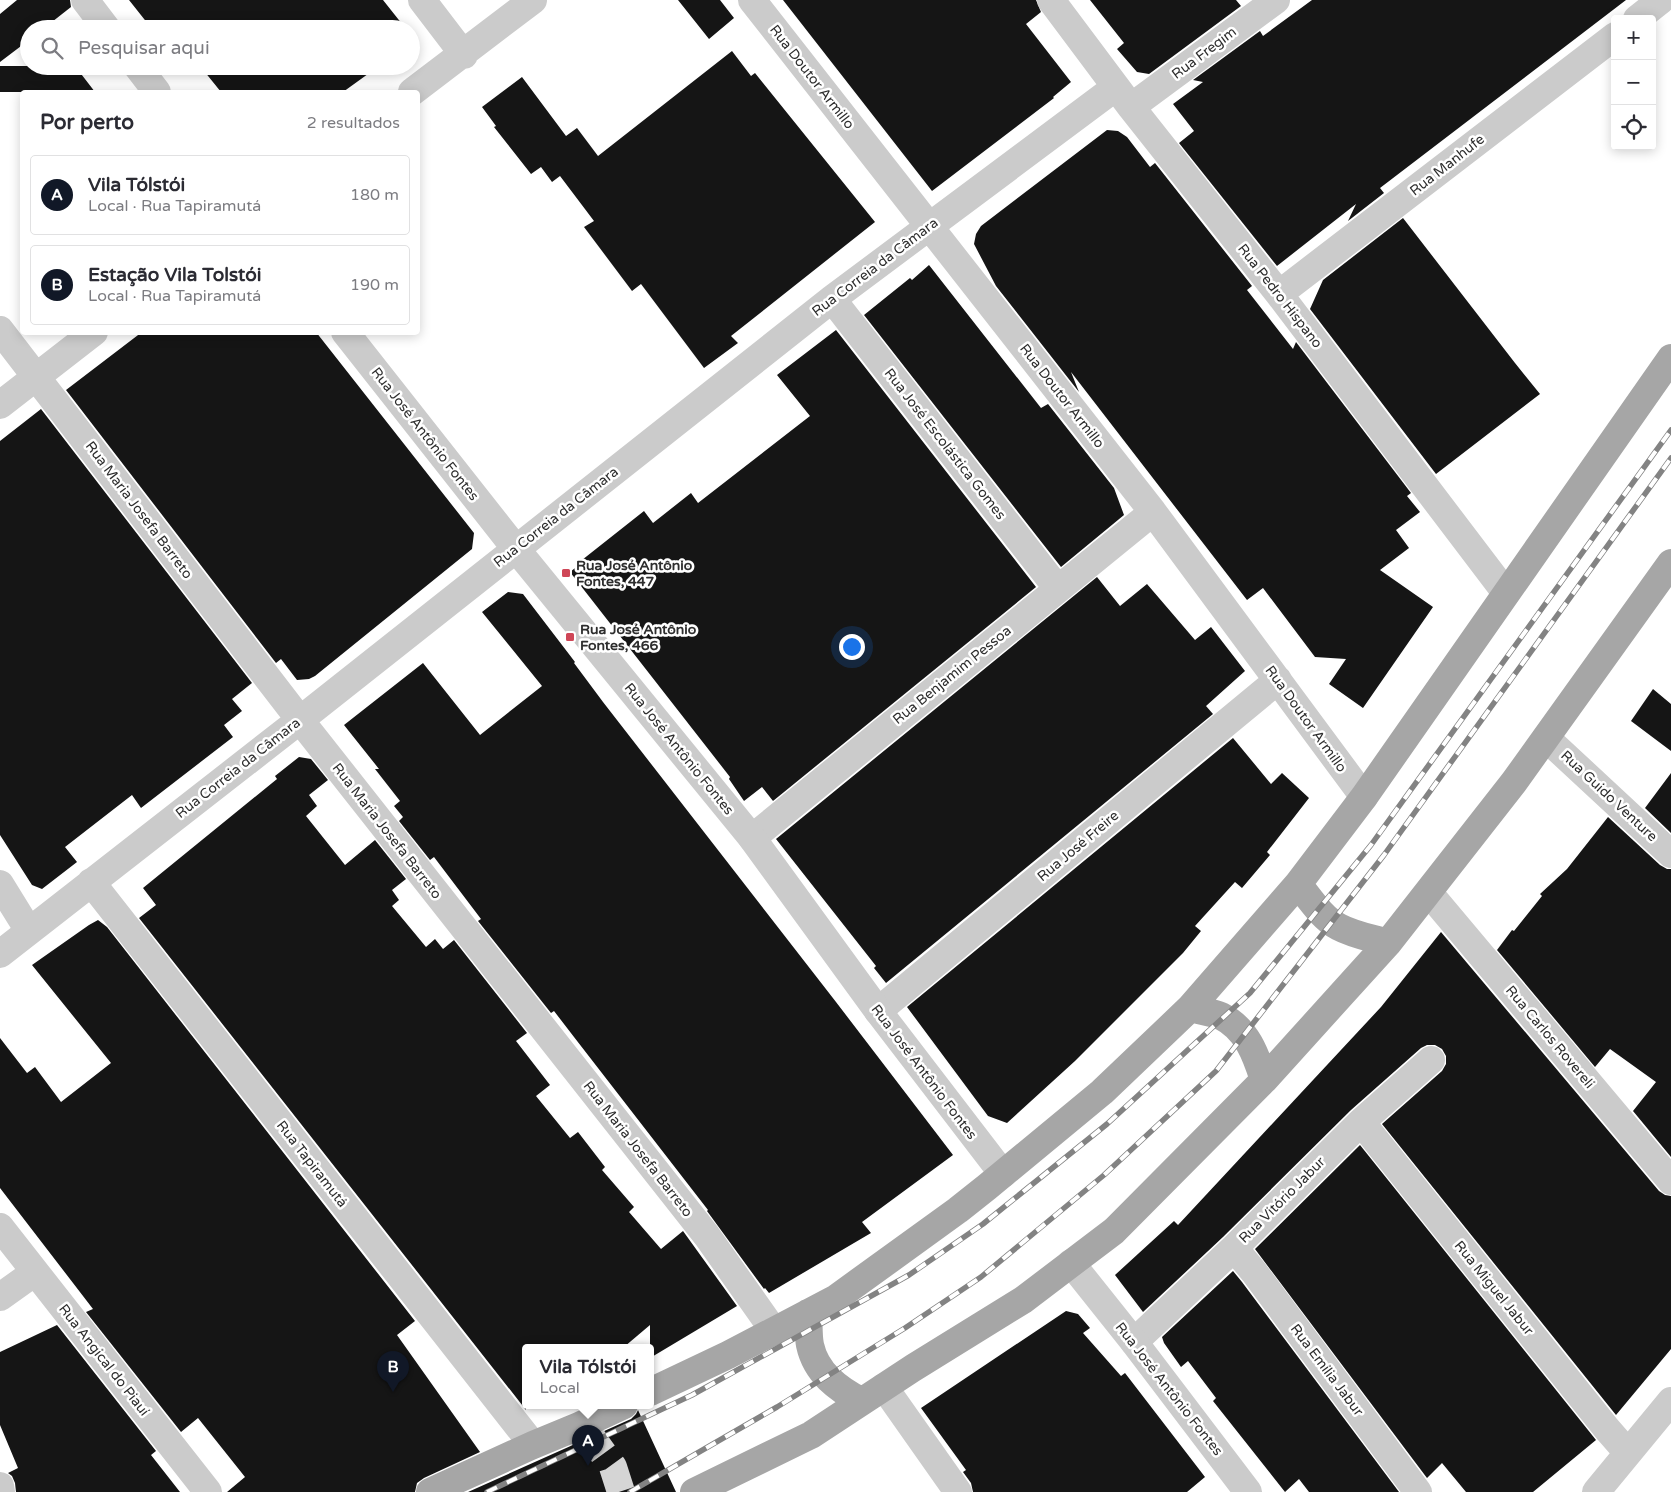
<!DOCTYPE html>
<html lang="pt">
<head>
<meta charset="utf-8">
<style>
	:root { --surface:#fff; --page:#f7f7f7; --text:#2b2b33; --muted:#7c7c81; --line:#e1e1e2; --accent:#111827 }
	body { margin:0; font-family:"Varela Round",sans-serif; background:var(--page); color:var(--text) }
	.controls { position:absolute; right:15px; top:15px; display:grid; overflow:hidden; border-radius:5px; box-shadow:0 2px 12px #0003 }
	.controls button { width:45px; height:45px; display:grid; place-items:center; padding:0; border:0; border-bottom:1px solid var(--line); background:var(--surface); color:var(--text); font:25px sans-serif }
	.you { position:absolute; left:851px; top:646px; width:18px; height:18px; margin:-12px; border:4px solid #fff; border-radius:50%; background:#1a73e8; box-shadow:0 0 0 8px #1a73e833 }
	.badge { display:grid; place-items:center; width:32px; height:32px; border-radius:50%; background:var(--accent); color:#fff; font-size:16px; font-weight:700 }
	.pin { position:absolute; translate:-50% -41px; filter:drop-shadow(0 1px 2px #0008) }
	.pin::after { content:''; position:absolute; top:26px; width:18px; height:15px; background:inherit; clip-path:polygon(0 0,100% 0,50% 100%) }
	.popup { position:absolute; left:522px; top:1344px; width:132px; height:65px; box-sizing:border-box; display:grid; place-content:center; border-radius:5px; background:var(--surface); filter:drop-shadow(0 1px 4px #0005); font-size:16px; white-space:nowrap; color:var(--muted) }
	.popup b { font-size:19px; color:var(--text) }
	.popup::after { content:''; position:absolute; left:50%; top:100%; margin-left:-10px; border:10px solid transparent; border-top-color:var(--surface) }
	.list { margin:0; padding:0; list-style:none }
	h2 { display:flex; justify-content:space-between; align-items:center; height:65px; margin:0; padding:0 20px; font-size:21px }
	h2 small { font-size:16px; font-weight:400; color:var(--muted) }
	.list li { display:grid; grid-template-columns:32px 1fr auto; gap:15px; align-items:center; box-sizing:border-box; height:80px; margin:0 10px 10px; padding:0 10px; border:1px solid var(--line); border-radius:5px }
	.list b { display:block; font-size:19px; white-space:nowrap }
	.list p { margin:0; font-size:16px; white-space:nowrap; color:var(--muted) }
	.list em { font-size:16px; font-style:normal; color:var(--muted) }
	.icon { flex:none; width:28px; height:28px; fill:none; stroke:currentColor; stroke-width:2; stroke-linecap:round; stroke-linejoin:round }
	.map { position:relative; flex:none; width:1671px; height:1492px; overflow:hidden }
	.search { position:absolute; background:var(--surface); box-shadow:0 2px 12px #0003; left:20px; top:20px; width:400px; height:55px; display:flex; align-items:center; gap:12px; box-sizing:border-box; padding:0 18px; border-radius:28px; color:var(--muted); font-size:19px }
	.panel { position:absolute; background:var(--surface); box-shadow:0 2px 12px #0003; left:20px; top:90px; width:400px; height:245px; border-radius:5px }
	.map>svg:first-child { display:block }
	.building { fill:#151515 }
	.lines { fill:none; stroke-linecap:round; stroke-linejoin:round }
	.primary-tunnel { stroke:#d5d5d5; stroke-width:28; stroke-dasharray:28 14; stroke-linecap:butt }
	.minor { stroke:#cbcbcb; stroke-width:28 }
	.tertiary { stroke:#cbcbcb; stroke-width:28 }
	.primary { stroke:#a6a6a6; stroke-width:28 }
	.rail-casing { stroke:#838383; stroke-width:5.5 }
	.rail { stroke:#fff; stroke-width:4; stroke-dasharray:11; stroke-linecap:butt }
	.poi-dot { fill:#cf4657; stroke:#fff; stroke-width:2 }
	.labels { text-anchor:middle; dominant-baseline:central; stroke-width:5; stroke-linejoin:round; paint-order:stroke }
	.street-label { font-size:14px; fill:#2e2e2e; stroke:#fff }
	.poi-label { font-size:14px; font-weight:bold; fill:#2e2e2e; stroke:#fff; text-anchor:start }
</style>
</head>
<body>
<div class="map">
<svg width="1671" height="1492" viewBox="0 0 1671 1492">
	<rect width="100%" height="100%" fill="#fff"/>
	<path class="building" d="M17,0H70L71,7L43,29H29V40L0,62V14Z
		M129,0H383L406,29H152Z
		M678,0H720L734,18L709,39Z
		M783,0H1036L1041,12L1026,24L1071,82L1053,97L1054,98L932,191Z
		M1090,0H1236L1241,6L1149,74L1137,72L1117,49L1124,43Z
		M1312,0H1626L1380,188L1384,193L1348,221L1356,204L1277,266L1179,143L1194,131L1173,104L1203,82L1193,80L1260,31L1263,36Z
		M732,51L751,76L755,73L875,222L731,336L738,343L704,368L641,284L632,291L584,227L594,221L560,176L552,182L541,167L531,174L494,127L496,126L482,107L522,77L566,136L577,128L598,156Z
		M0,66H75L95,92H0Z
		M200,66H379L343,92H221Z
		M1107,130L1118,131L1127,137L1150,167L1155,163L1252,286L1247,290L1293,349L1296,342L1411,493L1407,496L1420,512L1396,530L1409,548L1380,570L1433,607L1363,708L1329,684L1346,659L1315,657L1263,588L1247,600L1071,372L1079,392L996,286L974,244L976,234L981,226Z
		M1403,218L1515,363L1540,394L1436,474L1310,309L1323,280Z
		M929,265L1041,408L1048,404L1114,488L1124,515L1061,567L864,315L910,278L912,280Z
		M836,330L1036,587L773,801L762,787L744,801L729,779L730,777L570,572L584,561L582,560L644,511L653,523L691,493L698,503L810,416L777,375Z
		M142,332H316L474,533L472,549L315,676L309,679L297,680L281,659L276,663L66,390Z
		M41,409L252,683L232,699L242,711L224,725L233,737L141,808L132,795L65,847L77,862L42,889L32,885L0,835V441Z
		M1097,577L1120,606L1147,584L1195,640L1211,627L1245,671L1206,706L1213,714L886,983L874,968L876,966L776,839Z
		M508,592L523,594L575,662L574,663L603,702L836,1002L953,1155L862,1222L871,1233L769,1293L765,1288L764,1289L707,1211L708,1210L574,1037L554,1011L551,1013L478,921L481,919L434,857L430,860L399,821L403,817L394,806L400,801L375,769H379L344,725L423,663L480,735L542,686L482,612Z
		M1653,689L1671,704V751L1631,721Z
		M1233,738L1271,784L1282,773L1309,798L1267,852L1270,855L1242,888L1235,882L1195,926L1201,931L1183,953L1075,1061L1007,1123L988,1116L907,1007Z
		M299,757L311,759L328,780L309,795L317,806L306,816L345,865L375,840L406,879L392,890L399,900L392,906L426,947L435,939L443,949L454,940L527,1033L516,1041L550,1085L536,1096L570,1138L578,1132L605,1167L602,1170L634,1207L629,1212L661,1249L683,1231L737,1306L650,1358V1325L624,1347H526V1410L139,918L156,905L143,888L277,779L275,776Z
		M1671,773V833L1645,808Z
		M1608,817L1660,865L1667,869H1671V1157L1633,1111L1656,1082L1610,1049L1595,1067L1497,950L1512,930L1514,931L1542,896L1540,894L1567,869Z
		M98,920L107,927L415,1321L397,1335L480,1452L424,1478L417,1483L415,1492H227L245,1477L198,1418L181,1432L86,1312L93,1309L0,1188V1038L27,1073L35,1067L61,1102L111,1063L32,965L89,925Z
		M1441,932L1659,1191L1665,1195L1671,1196V1349L1616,1415L1382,1124L1442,1071L1446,1064V1056L1442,1049L1435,1045H1427L1421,1048L1351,1110L1223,1237L1143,1312L1115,1275L1174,1221L1178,1225L1381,1007Z
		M1360,1145L1596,1440L1533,1492H1466L1442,1463L1427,1478L1255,1249Z
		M1233,1271L1242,1282L1399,1492H1309L1299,1479L1285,1492L1213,1401L1216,1398L1188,1361L1181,1367L1164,1343L1162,1337Z
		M1066,1311L1078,1314L1090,1328L1083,1333L1121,1376L1125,1373L1205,1477L1187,1492H973L971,1483L963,1472L966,1470L921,1408Z
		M57,1325L156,1451L151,1455L180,1492H16L15,1483L12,1476L8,1473L18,1468L0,1425V1352Z
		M638,1410L676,1492H468L631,1419L636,1414Z"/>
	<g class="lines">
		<path class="primary-tunnel" d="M587,1431L613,1467L621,1492"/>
		<path class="minor" d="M422,0L464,55
			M752,0L1153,512L1364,797
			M1051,0L1131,107L1279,294L1506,593
			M1637,19L1661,0
			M412,92L533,0
			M1131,107L1276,0
			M1279,294L1615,36
			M832,299L1058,589
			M0,330L300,720L707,1236L774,1331
			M0,405L94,332
			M1546,738L1671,854
			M752,838L1153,512
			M91,882L533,1445
			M0,884L29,931
			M1429,893L1671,1181
			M0,954L300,720L832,299L1116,87
			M878,1011L1278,680
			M1361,1122L1607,1429L1628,1453
			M0,1227L208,1492
			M1234,1248L1254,1272L1418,1492
			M0,1297L35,1272
			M1134,1342L1234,1248L1361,1122L1431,1060
			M884,1387L958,1492
			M0,1486L1,1492
			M1596,1492L1671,1401"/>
		<path class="tertiary" d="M85,0L107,29
			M137,66L157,92
			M345,332L516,549L752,838L878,1011L1003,1174
			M1071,1263L1134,1342L1248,1492"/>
		<path class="primary" d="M1298,884C1310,899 1322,918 1339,927C1354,935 1372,938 1388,943
			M1190,1008C1200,1011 1212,1012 1221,1016C1247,1029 1256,1055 1264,1080
			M808,1313C809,1323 808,1335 810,1345C816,1373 838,1389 861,1401
			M650,1392L728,1355L835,1299L958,1210L987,1187L1102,1092L1190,1008L1298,884L1364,797L1671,358
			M430,1492L533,1445L579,1426L624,1405
			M694,1492L811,1435L913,1368L1023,1300L1114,1231L1264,1080L1388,943L1514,782L1671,563"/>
		<defs>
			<path id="rail" d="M487,1492L692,1395L909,1275L983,1224L1107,1124L1250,993L1371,845L1671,430
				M630,1492L777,1407L905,1328L981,1277L1104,1175L1216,1071L1384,855L1671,458"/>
		</defs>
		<use href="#rail" class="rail-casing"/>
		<use href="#rail" class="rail"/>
	</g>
	<g class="poi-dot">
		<rect x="561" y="568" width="10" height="10" rx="2.5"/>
		<rect x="565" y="632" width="10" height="10" rx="2.5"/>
	</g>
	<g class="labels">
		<g class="street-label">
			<text transform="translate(1204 53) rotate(-37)">Rua Fregim</text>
			<text transform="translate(812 77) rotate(52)">Rua Doutor Armillo</text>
			<text transform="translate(1447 165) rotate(-38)">Rua Manhufe</text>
			<text transform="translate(875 267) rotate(-37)">Rua Correia da Câmara</text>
			<text transform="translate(1280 296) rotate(52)">Rua Pedro Hispano</text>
			<text transform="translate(1062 396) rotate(52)">Rua Doutor Armillo</text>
			<text transform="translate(425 434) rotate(52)">Rua José Antônio Fontes</text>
			<text transform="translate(945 444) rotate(52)">Rua José Escolástica Gomes</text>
			<text transform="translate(139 510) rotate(53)">Rua Maria Josefa Barreto</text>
			<text transform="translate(556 517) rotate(-38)">Rua Correia da Câmara</text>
			<text transform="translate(952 675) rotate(-39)">Rua Benjamim Pessoa</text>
			<text transform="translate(1306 719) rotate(54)">Rua Doutor Armillo</text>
			<text transform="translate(679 749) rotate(51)">Rua José Antônio Fontes</text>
			<text transform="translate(238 768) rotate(-38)">Rua Correia da Câmara</text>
			<text transform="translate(1609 796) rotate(43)">Rua Guido Venture</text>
			<text transform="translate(387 831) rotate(52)">Rua Maria Josefa Barreto</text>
			<text transform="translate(1078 846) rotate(-40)">Rua José Freire</text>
			<text transform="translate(1550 1037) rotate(50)">Rua Carlos Rovereli</text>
			<text transform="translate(924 1072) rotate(53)">Rua José Antônio Fontes</text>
			<text transform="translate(638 1149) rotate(52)">Rua Maria Josefa Barreto</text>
			<text transform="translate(312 1164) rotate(52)">Rua Tapiramutá</text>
			<text transform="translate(1282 1200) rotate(-45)">Rua Vitório Jabur</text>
			<text transform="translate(1494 1288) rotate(51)">Rua Miguel Jabur</text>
			<text transform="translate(104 1360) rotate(52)">Rua Angical do Piauí</text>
			<text transform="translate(1327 1370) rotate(53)">Rua Emília Jabur</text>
			<text transform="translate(1169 1389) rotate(52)">Rua José Antônio Fontes</text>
		</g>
		<g class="poi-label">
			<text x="576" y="565">Rua José Antônio<tspan x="576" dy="16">Fontes, 447</tspan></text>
			<text x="580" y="629">Rua José Antônio<tspan x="580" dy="16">Fontes, 466</tspan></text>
		</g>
	</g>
</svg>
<div class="controls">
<button>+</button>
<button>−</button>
<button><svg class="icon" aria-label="locate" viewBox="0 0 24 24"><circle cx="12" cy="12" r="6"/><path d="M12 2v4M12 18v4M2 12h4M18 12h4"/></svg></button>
</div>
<div class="you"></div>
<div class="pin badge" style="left:588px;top:1466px">A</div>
<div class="popup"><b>Vila Tólstói</b>Local</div>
<div class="pin badge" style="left:393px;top:1392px">B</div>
<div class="search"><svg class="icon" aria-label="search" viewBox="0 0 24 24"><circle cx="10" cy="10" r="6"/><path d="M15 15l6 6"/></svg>Pesquisar aqui</div>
<section class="panel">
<h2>Por perto<small>2 resultados</small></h2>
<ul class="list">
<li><span class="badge">A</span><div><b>Vila Tólstói</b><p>Local · Rua Tapiramutá</p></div><em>180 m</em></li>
<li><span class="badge">B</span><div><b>Estação Vila Tolstói</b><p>Local · Rua Tapiramutá</p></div><em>190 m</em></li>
</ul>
</section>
</div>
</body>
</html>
